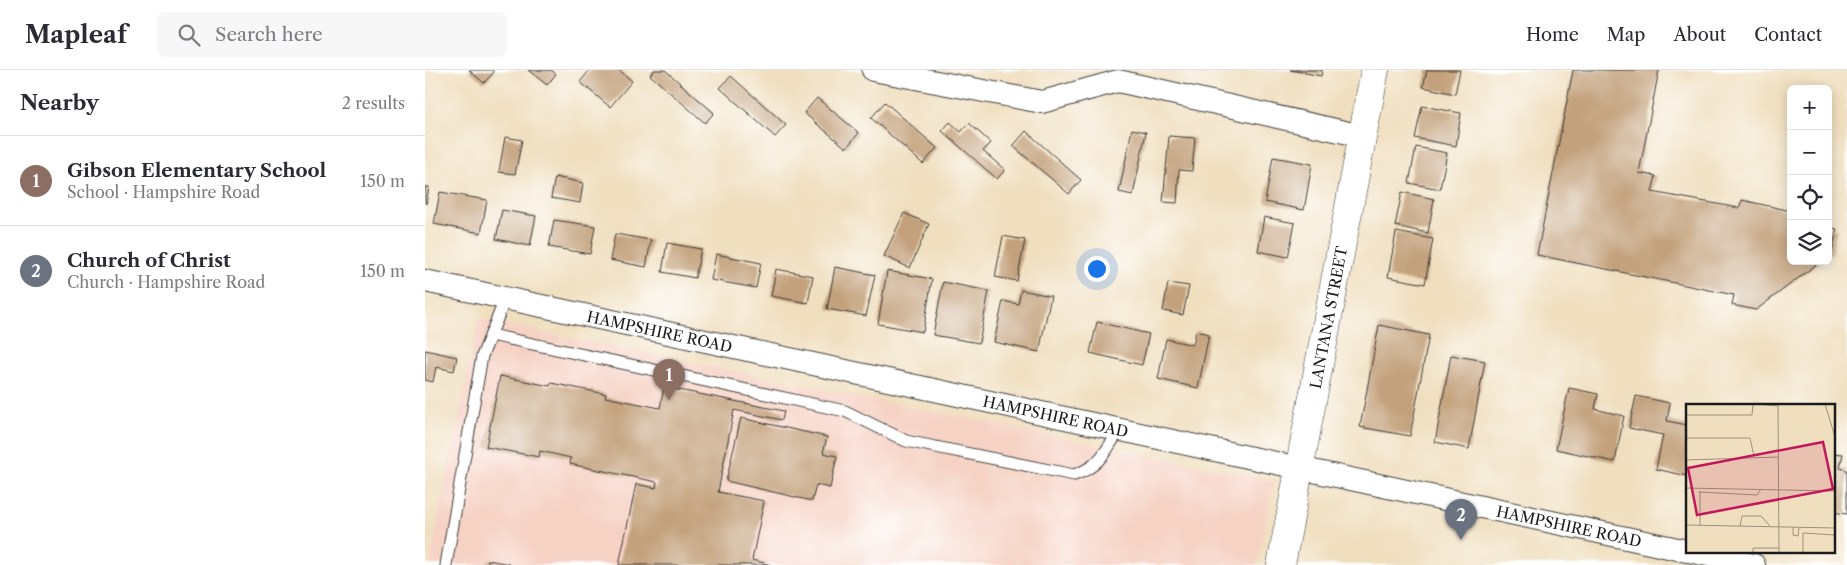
<!DOCTYPE html>
<html lang="en">
<head>
<meta charset="utf-8">
<style>
	:root { --surface:#fff; --page:#f7f7f7; --text:#2b2b33; --muted:#7c7c81; --line:#e1e1e2; --accent:#7c3aed }
	body { margin:0; font-family:"Libre Caslon Text",serif; background:var(--page); color:var(--text) }
	.controls { position:absolute; right:15px; top:15px; display:grid; overflow:hidden; border-radius:8px; box-shadow:0 2px 12px #0003 }
	.controls button { width:45px; height:45px; display:grid; place-items:center; padding:0; border:0; border-bottom:1px solid var(--line); background:var(--surface); color:var(--text); font:25px sans-serif }
	.you { position:absolute; left:671px; top:198px; width:18px; height:18px; margin:-12px; border:4px solid #fff; border-radius:50%; background:#1a73e8; box-shadow:0 0 0 8px #1a73e833 }
	.badge { display:grid; place-items:center; width:32px; height:32px; border-radius:50%; background:var(--accent); color:#fff; font-size:16px; font-weight:700 }
	.pin { position:absolute; translate:-50% -41px; filter:drop-shadow(0 1px 2px #0008) }
	.pin::after { content:''; position:absolute; top:26px; width:18px; height:15px; background:inherit; clip-path:polygon(0 0,100% 0,50% 100%) }
	.list { margin:0; padding:0; list-style:none }
	h2 { display:flex; justify-content:space-between; align-items:center; height:65px; margin:0; padding:0 20px; font-size:21px }
	h2 small { font-size:16px; font-weight:400; color:var(--muted) }
	.list li { display:grid; grid-template-columns:32px 1fr auto; gap:15px; align-items:center; box-sizing:border-box; height:90px; padding:0 20px; border-top:1px solid var(--line) }
	.list b { display:block; font-size:19px; white-space:nowrap }
	.list p { margin:0; font-size:16px; white-space:nowrap; color:var(--muted) }
	.list em { font-size:16px; font-style:normal; color:var(--muted) }
	.icon { flex:none; width:28px; height:28px; fill:none; stroke:currentColor; stroke-width:2; stroke-linecap:round; stroke-linejoin:round }
	.map { position:relative; flex:none; width:1422px; height:495px; overflow:hidden }
	header { display:flex; align-items:center; gap:30px; box-sizing:border-box; height:70px; padding:0 25px; background:var(--surface); border-bottom:1px solid var(--line) }
	header strong { font-size:24px }
	nav { display:flex; gap:28px; margin-inline-start:auto; font-size:18px }
	.search { width:350px; height:45px; background:var(--page); display:flex; align-items:center; gap:12px; box-sizing:border-box; padding:0 18px; border-radius:8px; color:var(--muted); font-size:19px }
	main { display:flex }
	aside { flex:1; background:var(--surface) }
	.map>svg:first-child { display:block }
	.built { fill:#f6d2c4 }
	.building { fill:#c3a17c }
	.lines { fill:none; stroke-linecap:round; stroke-linejoin:round }
	.service-casing { stroke:#3c3934; stroke-width:13 }
	.minor-casing { stroke:#3c3934; stroke-width:24 }
	.tertiary-casing { stroke:#3c3934; stroke-width:29 }
	.service { stroke:#fff; stroke-width:11 }
	.minor { stroke:#fff; stroke-width:22 }
	.tertiary { stroke:#fff; stroke-width:28 }
	.labels { text-anchor:middle; dominant-baseline:central; stroke-width:5; stroke-linejoin:round; paint-order:stroke }
	.street-label { font-size:15px; fill:#1c1c1c; stroke:#fff }
	.inset-road { fill:none; stroke:#9b917e; stroke-width:1 }
	.view { fill:#c2185b; fill-opacity:0.15; stroke:#c2185b; stroke-width:2.5 }
	.inset-edge { fill:none; stroke:#1c1c1c; stroke-width:2.5 }
</style>
</head>
<body>
<header>
<strong>Mapleaf</strong>
<div class="search"><svg class="icon" aria-label="search" viewBox="0 0 24 24"><circle cx="10" cy="10" r="6"/><path d="M15 15l6 6"/></svg>Search here</div>
<nav><a>Home</a><a>Map</a><a>About</a><a>Contact</a></nav>
</header>
<main>
<aside>
<h2>Nearby<small>2 results</small></h2>
<ul class="list">
<li><span class="badge" style="background:#8d6e63">1</span><div><b>Gibson Elementary School</b><p>School · Hampshire Road</p></div><em>150 m</em></li>
<li><span class="badge" style="background:#6b7280">2</span><div><b>Church of Christ</b><p>Church · Hampshire Road</p></div><em>150 m</em></li>
</ul>
</aside>
<div class="map">
<svg width="1422" height="495" viewBox="0 0 1422 495">
	<rect width="100%" height="100%" fill="#fff"/>
	<filter id="ink" filterUnits="userSpaceOnUse"><feTurbulence type="fractalNoise" baseFrequency=".02" numOctaves="2"/><feDisplacementMap in="SourceGraphic" scale="10" xChannelSelector="R" yChannelSelector="G"/><feConvolveMatrix kernelMatrix="1 2 1 2 8 2 1 2 1" color-interpolation-filters="sRGB"/></filter>
	<filter id="wash" filterUnits="userSpaceOnUse"><feTurbulence type="fractalNoise" baseFrequency=".0096" numOctaves="4" result="noise"/><feDisplacementMap in="SourceGraphic" scale="20" xChannelSelector="R" yChannelSelector="G"/><feGaussianBlur stdDeviation="1.12" result="paint"/><feColorMatrix in="noise" values="0 0 0 0 0 0 0 0 0 0 0 0 0 0 0 0 0 1.4 0 .05"/><feComposite in="paint" operator="in"/></filter>
	<g filter="url(#wash)">
		<rect width="100%" height="100%" fill="#f0dfbf"/>
		<path class="built" d="M53,249L849,411L832,495H4Z"/>
		<g id="blocks">
			<path class="building" d="M44,0H67L69,2L59,13Z
				M103,0H126L131,4L122,15Z
				M165,0H194L207,11L185,37L155,12Z
				M229,0H240L289,43L280,53L225,5Z
				M865,0H897L896,6Z
				M1002,0H1035L1030,24L998,17Z
				M1148,0H1234L1214,103L1231,106L1227,122L1314,138L1317,130L1366,141V191H1396L1331,240L1307,235L1309,225L1112,185Z
				M306,6L361,55L350,67L295,18Z
				M392,28L434,63L421,78L379,43Z
				M460,32L512,78L498,94L446,48Z
				M997,36L1036,43L1031,76L990,68Z
				M525,52L536,62L544,53L566,73L558,81L580,100L572,109L517,61Z
				M707,59L721,62L708,125L694,122Z
				M601,61L656,110L644,124L588,76Z
				M744,66L770,68L767,101L754,100L752,133L738,132Z
				M80,67L97,70L90,104L74,102Z
				M991,77L1022,83L1015,119L984,113Z
				M848,87L887,94L879,140L840,132Z
				M130,107L158,113L155,133L126,128Z
				M0,117H4L1,134L0,133Z
				M15,122L62,130L56,163L9,154Z
				M977,122L1009,129L1003,163L970,156Z
				M77,140L111,146L105,176L71,169Z
				M479,143L504,154L485,198L459,186Z
				M839,147L870,153L863,187L833,181Z
				M129,150L170,156L165,184L124,177Z
				M1403,157L1412,159L1407,183L1403,185Z
				M971,162L1008,169L1000,214L963,207Z
				M190,164L226,170L221,197L185,190Z
				M578,166L600,170L592,211L570,207Z
				M242,173L276,179L270,208L237,202Z
				M291,184L336,193L331,218L286,210Z
				M410,197L450,205L441,246L402,239Z
				M351,199L388,206L383,233L346,226Z
				M462,201L507,209L498,262L453,254Z
				M518,212L564,221L554,273L508,265Z
				M743,213L764,216L758,245L738,241Z
				M596,220L626,226L614,282L569,272L578,231L593,234Z
				M672,252L724,264L717,295L665,283Z
				M954,255L1004,265L985,366L935,357Z
				M771,261L784,264L773,318L733,309L741,269L768,275Z
				M0,280L32,287L29,301L11,297L8,312L0,310Z
				M1026,285L1060,291L1044,379L1010,372Z
				M75,306L125,316L126,313L181,324L180,327L235,338L239,317L359,341L357,350L309,340L293,422L339,431L327,490L346,495H194L211,414L231,418L232,412L145,394L146,388L115,381L114,387L61,377Z
				M1144,318L1173,324L1170,339L1199,346L1190,392L1131,379Z
				M1211,326L1245,333L1242,351L1262,355V406L1231,399L1238,365L1204,358Z
				M316,348L402,367L398,383L412,386L405,418L391,415L387,431L301,411Z
				M1408,383L1418,384L1415,398L1422,400V444L1408,442Z
				M63,490L84,494L83,495H62Z"/>
		</g>
	</g>
	<g filter="url(#ink)">
		<use href="#blocks" fill-opacity="0" stroke="#3c3934" stroke-width="1"/>
		<g class="lines">
			<defs>
				<path id="service" d="M66,265L420,341L481,371L649,405C674,397 681,381 694,360
					M21,495L57,286L81,227"/>
				<g id="minor">
					<path d="M448,0L617,32L693,11L937,66"/>
					<path id="s1" d="M0,211L1262,481"/>
					<path d="M1264,481L1329,495"/>
				</g>
				<g id="tertiary">
					<path id="s2" d="M856,495L950,0"/>
				</g>
			</defs>
			<use href="#service" class="service-casing"/>
			<use href="#minor" class="minor-casing"/>
			<use href="#tertiary" class="tertiary-casing"/>
			<use href="#service" class="service"/>
			<use href="#minor" class="minor"/>
			<use href="#tertiary" class="tertiary"/>
		</g>
	</g>
	<g class="labels">
		<g class="street-label">
			<text stroke="none"><textPath href="#s2" startOffset="252">LANTANA STREET</textPath></text>
			<text stroke="none"><textPath href="#s1" startOffset="240">HAMPSHIRE ROAD</textPath></text>
			<text stroke="none"><textPath href="#s1" startOffset="645">HAMPSHIRE ROAD</textPath></text>
			<text stroke="none"><textPath href="#s1" startOffset="1170">HAMPSHIRE ROAD</textPath></text>
		</g>
	</g>
	<g transform="translate(1261 334)">
		<rect width="149" height="149" fill="#f0dfbf"/>
		<path class="inset-road" d="M71,0L92,2M92,0L93,148M139,0L149,33M0,11H66L67,0M0,34H64L68,52M0,56L93,53M0,84L149,87M14,87V121M13,88L71,91L75,85M0,121L149,124M54,122L56,112H75L84,122M107,123V131L112,132L113,124M67,148V144H93M117,148V129L149,131"/>
		<path class="view" d="M137,38L147,85L11,111L2,64Z"/>
		<rect width="149" height="149" class="inset-edge"/>
	</g>
</svg>
<div class="controls">
<button>+</button>
<button>−</button>
<button><svg class="icon" aria-label="locate" viewBox="0 0 24 24"><circle cx="12" cy="12" r="6"/><path d="M12 2v4M12 18v4M2 12h4M18 12h4"/></svg></button>
<button><svg class="icon" aria-label="layers" viewBox="0 0 24 24"><path d="M12 4l9 5-9 5-9-5zM3 14l9 5 9-5"/></svg></button>
</div>
<div class="you"></div>
<div class="pin badge" style="left:244px;top:330px;background:#8d6e63">1</div>
<div class="pin badge" style="left:1036px;top:470px;background:#6b7280">2</div>
</div>
</main>
</body>
</html>
